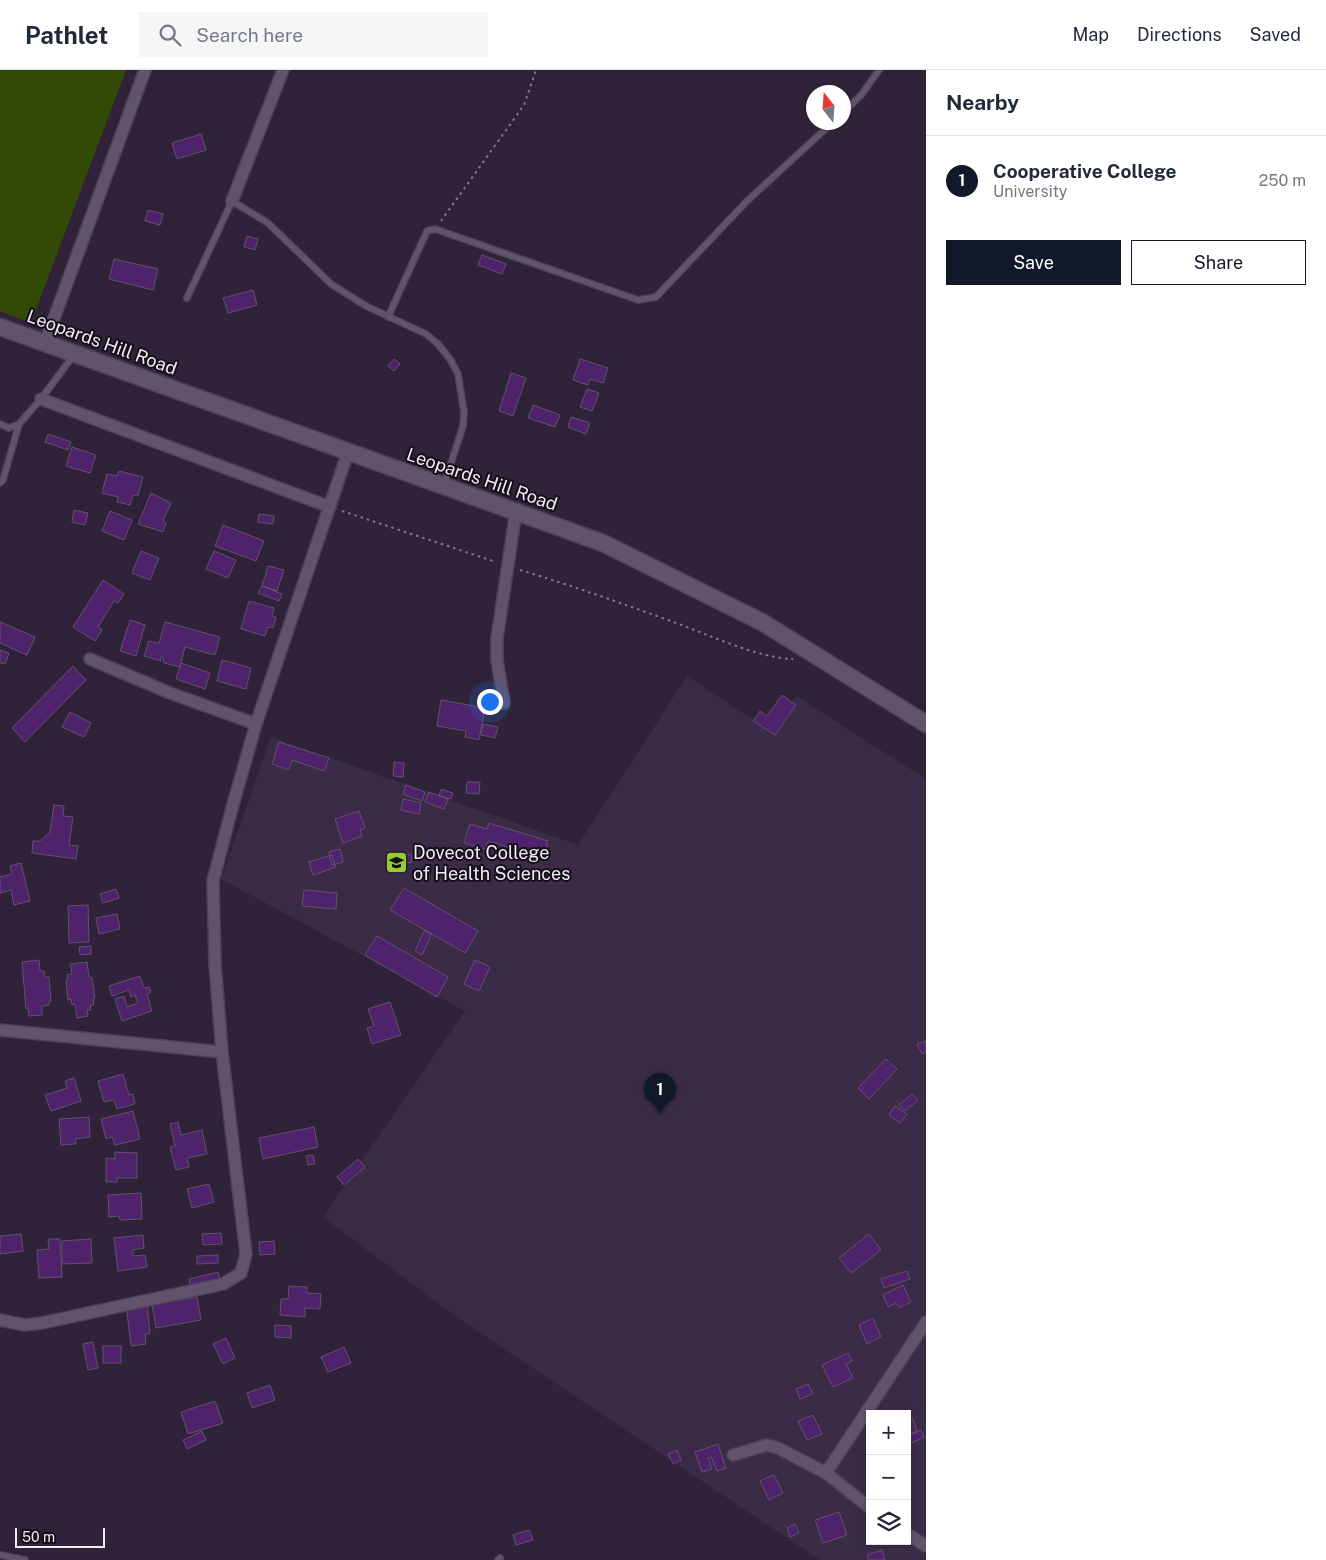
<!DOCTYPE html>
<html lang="en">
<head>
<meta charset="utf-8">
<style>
	:root { --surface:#fff; --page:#f6f6f7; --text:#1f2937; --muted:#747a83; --line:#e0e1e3; --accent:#111827 }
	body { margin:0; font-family:"Public Sans",sans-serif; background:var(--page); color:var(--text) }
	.controls { position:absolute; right:15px; bottom:15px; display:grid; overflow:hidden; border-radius:0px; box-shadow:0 1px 4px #0004 }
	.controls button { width:45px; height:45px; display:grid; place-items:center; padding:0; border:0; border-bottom:1px solid var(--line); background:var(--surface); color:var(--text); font:25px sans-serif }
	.compass { position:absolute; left:806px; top:15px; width:45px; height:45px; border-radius:50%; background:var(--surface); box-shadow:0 1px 4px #0004; rotate:343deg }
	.scale { position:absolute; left:15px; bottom:12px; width:90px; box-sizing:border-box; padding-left:5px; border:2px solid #f2eaf8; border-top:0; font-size:14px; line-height:18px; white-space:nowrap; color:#f2eaf8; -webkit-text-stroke:4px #150f19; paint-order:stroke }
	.you { position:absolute; left:489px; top:631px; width:18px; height:18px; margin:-12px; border:4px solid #fff; border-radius:50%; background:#1a73e8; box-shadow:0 0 0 8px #1a73e833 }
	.badge { display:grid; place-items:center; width:32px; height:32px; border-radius:50%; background:var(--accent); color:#fff; font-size:16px; font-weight:700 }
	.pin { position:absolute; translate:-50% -41px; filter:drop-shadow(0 1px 2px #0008) }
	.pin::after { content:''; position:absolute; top:26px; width:18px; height:15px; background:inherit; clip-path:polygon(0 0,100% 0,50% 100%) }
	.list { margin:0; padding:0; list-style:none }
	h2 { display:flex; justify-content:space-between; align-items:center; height:65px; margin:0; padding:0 20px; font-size:21px }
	h2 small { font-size:16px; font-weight:400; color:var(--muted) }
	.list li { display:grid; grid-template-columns:32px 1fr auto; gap:15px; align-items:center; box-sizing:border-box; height:90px; padding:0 20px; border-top:1px solid var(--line) }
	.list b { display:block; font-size:19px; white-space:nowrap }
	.list p { margin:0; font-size:16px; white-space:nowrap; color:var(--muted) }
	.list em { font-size:16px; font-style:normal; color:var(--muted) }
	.actions { display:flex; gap:10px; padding:15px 20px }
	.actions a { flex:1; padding:11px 0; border:1px solid var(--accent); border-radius:0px; text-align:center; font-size:18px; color:var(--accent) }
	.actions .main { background:var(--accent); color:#fff }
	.icon { flex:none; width:28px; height:28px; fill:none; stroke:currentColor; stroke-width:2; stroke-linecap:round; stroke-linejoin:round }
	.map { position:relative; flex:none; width:926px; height:1490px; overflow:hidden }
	header { display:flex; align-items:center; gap:30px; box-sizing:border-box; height:70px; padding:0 25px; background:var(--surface); border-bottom:1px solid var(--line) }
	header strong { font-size:24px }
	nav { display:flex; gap:28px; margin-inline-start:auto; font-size:18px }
	.search { width:350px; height:45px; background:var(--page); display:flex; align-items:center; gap:12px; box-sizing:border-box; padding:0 18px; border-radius:0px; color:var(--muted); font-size:19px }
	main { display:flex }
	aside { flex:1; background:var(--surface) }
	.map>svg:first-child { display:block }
	.built { fill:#3b2b47; fill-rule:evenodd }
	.green { fill:#334a06 }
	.building { fill:#4f236b; stroke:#5f526a }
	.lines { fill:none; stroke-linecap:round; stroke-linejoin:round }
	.lane-casing { stroke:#4c4154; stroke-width:8 }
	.street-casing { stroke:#4c4154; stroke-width:14 }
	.secondary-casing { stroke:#4c4154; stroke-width:19 }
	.path { stroke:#83788b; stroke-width:2; stroke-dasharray:2.5 4; stroke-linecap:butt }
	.lane { stroke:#61536c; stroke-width:5.5 }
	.street { stroke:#61536c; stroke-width:11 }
	.secondary { stroke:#61536c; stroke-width:16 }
	.labels { text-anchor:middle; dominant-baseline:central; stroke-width:4; stroke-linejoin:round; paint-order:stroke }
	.street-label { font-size:18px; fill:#f2eaf8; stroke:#150f19 }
	.poi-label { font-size:18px; fill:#f2eaf8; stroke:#150f19; text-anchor:start }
</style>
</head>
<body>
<header>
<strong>Pathlet</strong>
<div class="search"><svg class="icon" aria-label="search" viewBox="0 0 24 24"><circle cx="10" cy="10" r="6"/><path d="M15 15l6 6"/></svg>Search here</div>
<nav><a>Map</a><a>Directions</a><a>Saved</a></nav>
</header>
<main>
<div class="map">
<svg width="926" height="1490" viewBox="0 0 926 1490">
	<rect width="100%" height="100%" fill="#302339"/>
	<path class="built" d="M687,606L771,662L796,626L926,709V1490H820L452,1244L323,1147L465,941L221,809L271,667L578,775ZM870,1344H907V1471H870Z"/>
	<path class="green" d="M0,0H126L31,253L0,241Z"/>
	<path class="building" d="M201,64L206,80L177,89L172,73Z
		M148,140L163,144L160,155L145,151Z
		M247,166L258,169L255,180L244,177Z
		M482,185L506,194L502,204L478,195Z
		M114,189L158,199L153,220L109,209Z
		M253,220L257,235L228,243L223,228Z
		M394,289L400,294L394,301L388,296Z
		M580,289L608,298L603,313L590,309L588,315L573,310Z
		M511,303L526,308L513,346L499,341Z
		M587,319L599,323L592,341L580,337Z
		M533,335L560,345L555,357L528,348Z
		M571,347L590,353L586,364L568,357Z
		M48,364L71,372L68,380L45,372Z
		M72,377L96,385L90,403L66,396Z
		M119,401L143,407L138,426L133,425L130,435L117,432L118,427L102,423L107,404L117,406Z
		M151,423L171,433L163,451L166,453L163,462L138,454Z
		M74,440L88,443L85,455L72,452Z
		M110,441L132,450L124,470L102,461Z
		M259,444L274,446L273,454L258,452Z
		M223,455L264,471L256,491L215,476Z
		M141,481L159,488L150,510L132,503Z
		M214,481L236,490L228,508L206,499Z
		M268,496L284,500L277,521L262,516Z
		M103,510L124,524L118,533L114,531L98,557L102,560L95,571L73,557Z
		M262,516L282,524L279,531L258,523Z
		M249,531L274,538L272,546L276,547L273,558L268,557L265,566L241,559Z
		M130,550L145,555L136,586L120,581Z
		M0,552L35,567L27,585L0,573Z
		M165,552L220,567L215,585L185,577L180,597L164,593L163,587H160L161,591L144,586L149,571L159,573Z
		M0,580L9,583L5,594L0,593Z
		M222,590L251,598L246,619L217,611Z
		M181,593L210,603L205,619L176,609Z
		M73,596L86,610L25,672L12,658Z
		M782,625L796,635L775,665L753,651L760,641L767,646Z
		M441,630L485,638L479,670L465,667L466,661L437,656Z
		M70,642L91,653L84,667L62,657Z
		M483,654L498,657L495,668L481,665Z
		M279,672L329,688L324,701L292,690L289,700L272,694Z
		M394,692L404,693L403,707L393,706Z
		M467,712H480L479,724L466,723Z
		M406,715L425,722L422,731L403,724Z
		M441,719L453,723L451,729L439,726Z
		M429,722L448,729L444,739L425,732Z
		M403,729L421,733L419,744L401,740Z
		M54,735L64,736L63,746L73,747L69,775L78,776L76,789L32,783L33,771H40L50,762Z
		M359,741L365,758L360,760L362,766L343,773L335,749Z
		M489,753L548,771L543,788L488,771L485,779L464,773L470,754L487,759Z
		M340,779L343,792L332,795L329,782Z
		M394,783L412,785L411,793L393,791Z
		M388,784H395L394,798L387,797Z
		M332,785L336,797L313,805L309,792Z
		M21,793L30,831L14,835L11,820L0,823V807L12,804L10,796Z
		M404,818L478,861L465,883L390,840Z
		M116,819L119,828L103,833L100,824Z
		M304,820L337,823L336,839L302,836Z
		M88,835L89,872L69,873L68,836Z
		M117,844L120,859L99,864L96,848Z
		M424,861L432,864L422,885L415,881Z
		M377,866L448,907L437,927L365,885Z
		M91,876V884L80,885L79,877Z
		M39,890L40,901H44V907H49L51,931H49V935L42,936V945L29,946L28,938L26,939L22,892Z
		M475,890L490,897L479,921L464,914Z
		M87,892L89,907L92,908L95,928L93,929L94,935H90L91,940H87L88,946L77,948L75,934L72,935L71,929L68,930L66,911L68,910L67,905L72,904L70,894Z
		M140,906L144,918L149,917L151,922L147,924L152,941L122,951L115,929L124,926L127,937L138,933L135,925L131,927L129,920L112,926L109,916Z
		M390,932L401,965L372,974L367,958L374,956L368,939Z
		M926,971V982L922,984L917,974Z
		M886,989L897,999L869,1029L858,1018Z
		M123,1004L129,1025L133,1024L135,1034L117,1039L114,1030L104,1032L98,1011Z
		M74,1008L81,1031L51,1041L45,1025L67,1018L65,1011Z
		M912,1024L918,1030L905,1041L899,1035Z
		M895,1036L907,1044L900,1053L889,1045Z
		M133,1041L140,1069L115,1075L112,1067L106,1069L101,1049Z
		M89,1047L90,1067L75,1069L76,1074L61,1075L59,1049Z
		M178,1052L181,1065L202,1060L207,1084L187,1088L189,1097L176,1100L170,1077L175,1076L170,1054Z
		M314,1057L318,1077L263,1089L259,1068Z
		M115,1082L137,1083V1108H117V1112H106V1088L115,1089Z
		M313,1085L315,1094L308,1095L306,1086Z
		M358,1089L365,1097L344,1115L337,1107Z
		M209,1114L214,1132L192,1138L187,1119Z
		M141,1123L142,1149L120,1150L119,1146L109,1147L108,1125Z
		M221,1163L222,1174L203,1175L202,1164Z
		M21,1164L23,1181L0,1184V1166Z
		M869,1164L881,1180L851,1203L839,1188Z
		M143,1165L144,1178L133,1180V1186L145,1185L147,1197L118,1201L114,1168Z
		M48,1169H60L62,1207L39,1208L37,1180L49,1179Z
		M91,1169L92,1193L62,1194V1171Z
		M274,1171L275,1184L260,1185L259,1172Z
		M218,1185V1193L197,1194V1186Z
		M907,1201L910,1209L884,1218L881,1209Z
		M218,1202L222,1216L192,1224L189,1209Z
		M903,1215L911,1232L899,1238L896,1233L888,1237L883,1225Z
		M289,1216L307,1217V1223L321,1224L320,1239L305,1238V1247L280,1245L281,1229H288Z
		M197,1227L201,1250L156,1258L152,1235Z
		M147,1232L150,1264H145L146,1274L131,1276L126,1234Z
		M873,1248L881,1267L867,1274L859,1255Z
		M275,1255L291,1256V1268L275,1267Z
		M226,1268L235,1288L223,1294L213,1274Z
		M93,1272L98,1298L88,1300L83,1274Z
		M103,1276H121V1293H103Z
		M344,1277L351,1293L328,1302L321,1287Z
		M848,1283L852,1291L846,1294L853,1308L833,1317L822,1295Z
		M808,1314L813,1324L800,1329L796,1319Z
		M270,1315L275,1330L252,1338L247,1323Z
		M215,1331L223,1353L188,1364L181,1342Z
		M813,1345L822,1364L807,1370L798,1351Z
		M912,1347L917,1361L907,1365V1349Z
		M921,1360L924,1367L908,1375L907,1367Z
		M202,1361L206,1370L187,1379L183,1370Z
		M718,1374L726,1398L717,1401L711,1387L708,1388L712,1399L702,1402L695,1382Z
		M677,1380L681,1390L673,1394L668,1384Z
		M774,1405L783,1423L769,1430L760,1411Z
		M839,1442L847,1465L823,1473L815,1450Z
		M795,1454L799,1463L790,1467L787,1458Z
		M529,1460L533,1470L516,1475L513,1465Z
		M882,1480L885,1490H869L867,1485Z"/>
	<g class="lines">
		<defs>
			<path id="lane" d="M844,42L862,24L879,0
				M187,228L232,131L268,153L331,214L366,236L426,264L438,274L450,289L458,304L464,342L463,356L444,415
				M388,247L427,161L435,159L638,230L656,227L747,131L833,52
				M0,354L9,358L19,354L41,329L73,286
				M0,413L3,410L19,354
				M0,1485L25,1490
				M498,1490L500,1488"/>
			<path id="street" d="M232,131L283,0
				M45,273L145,0
				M41,329L330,437
				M90,589L170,623L256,654
				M504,633L497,590V568L516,441
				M0,960L222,982
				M0,1250L25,1255L42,1253L223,1214L241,1203L246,1184L222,982L215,894L213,811L232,738L256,654L348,382
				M733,1385L767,1375L778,1378L826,1403L870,1438
				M826,1403L926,1252
				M907,1464L926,1476"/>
			<path id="secondary" d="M0,257L603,473L762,552L926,654"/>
		</defs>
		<use href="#lane" class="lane-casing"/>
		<use href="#street" class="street-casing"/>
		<use href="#secondary" class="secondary-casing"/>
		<path class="path" d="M441,151L524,35L536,0
			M342,441L496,492
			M520,500C574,516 626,535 679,554C711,566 759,588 793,589"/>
		<use href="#lane" class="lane"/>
		<use href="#street" class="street"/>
		<use href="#secondary" class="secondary"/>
	</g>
	<defs>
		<symbol id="university-square" viewBox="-11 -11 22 22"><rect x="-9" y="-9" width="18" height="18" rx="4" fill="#97cc39" stroke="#150f19"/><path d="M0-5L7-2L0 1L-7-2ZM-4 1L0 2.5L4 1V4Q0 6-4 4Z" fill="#111"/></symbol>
	</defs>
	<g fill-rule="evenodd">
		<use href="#university-square" x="384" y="780" width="25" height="25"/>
	</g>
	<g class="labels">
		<g class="street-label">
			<text transform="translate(102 272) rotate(20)">Leopards Hill Road</text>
			<text transform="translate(482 409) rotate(19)">Leopards Hill Road</text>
		</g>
		<g class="poi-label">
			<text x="413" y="782">Dovecot College<tspan x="413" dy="21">of Health Sciences</tspan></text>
		</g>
	</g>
</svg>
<div class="controls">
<button>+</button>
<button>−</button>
<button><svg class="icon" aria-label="layers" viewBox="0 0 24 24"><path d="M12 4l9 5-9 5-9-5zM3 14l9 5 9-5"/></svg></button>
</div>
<svg class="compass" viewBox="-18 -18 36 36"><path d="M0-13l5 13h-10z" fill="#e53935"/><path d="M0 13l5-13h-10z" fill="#747a83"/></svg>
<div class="scale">50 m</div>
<div class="you"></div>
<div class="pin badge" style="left:660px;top:1044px">1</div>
</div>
<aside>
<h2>Nearby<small></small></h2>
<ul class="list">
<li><span class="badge">1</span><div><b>Cooperative College</b><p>University</p></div><em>250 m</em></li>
</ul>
<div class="actions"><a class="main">Save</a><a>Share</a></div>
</aside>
</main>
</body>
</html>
